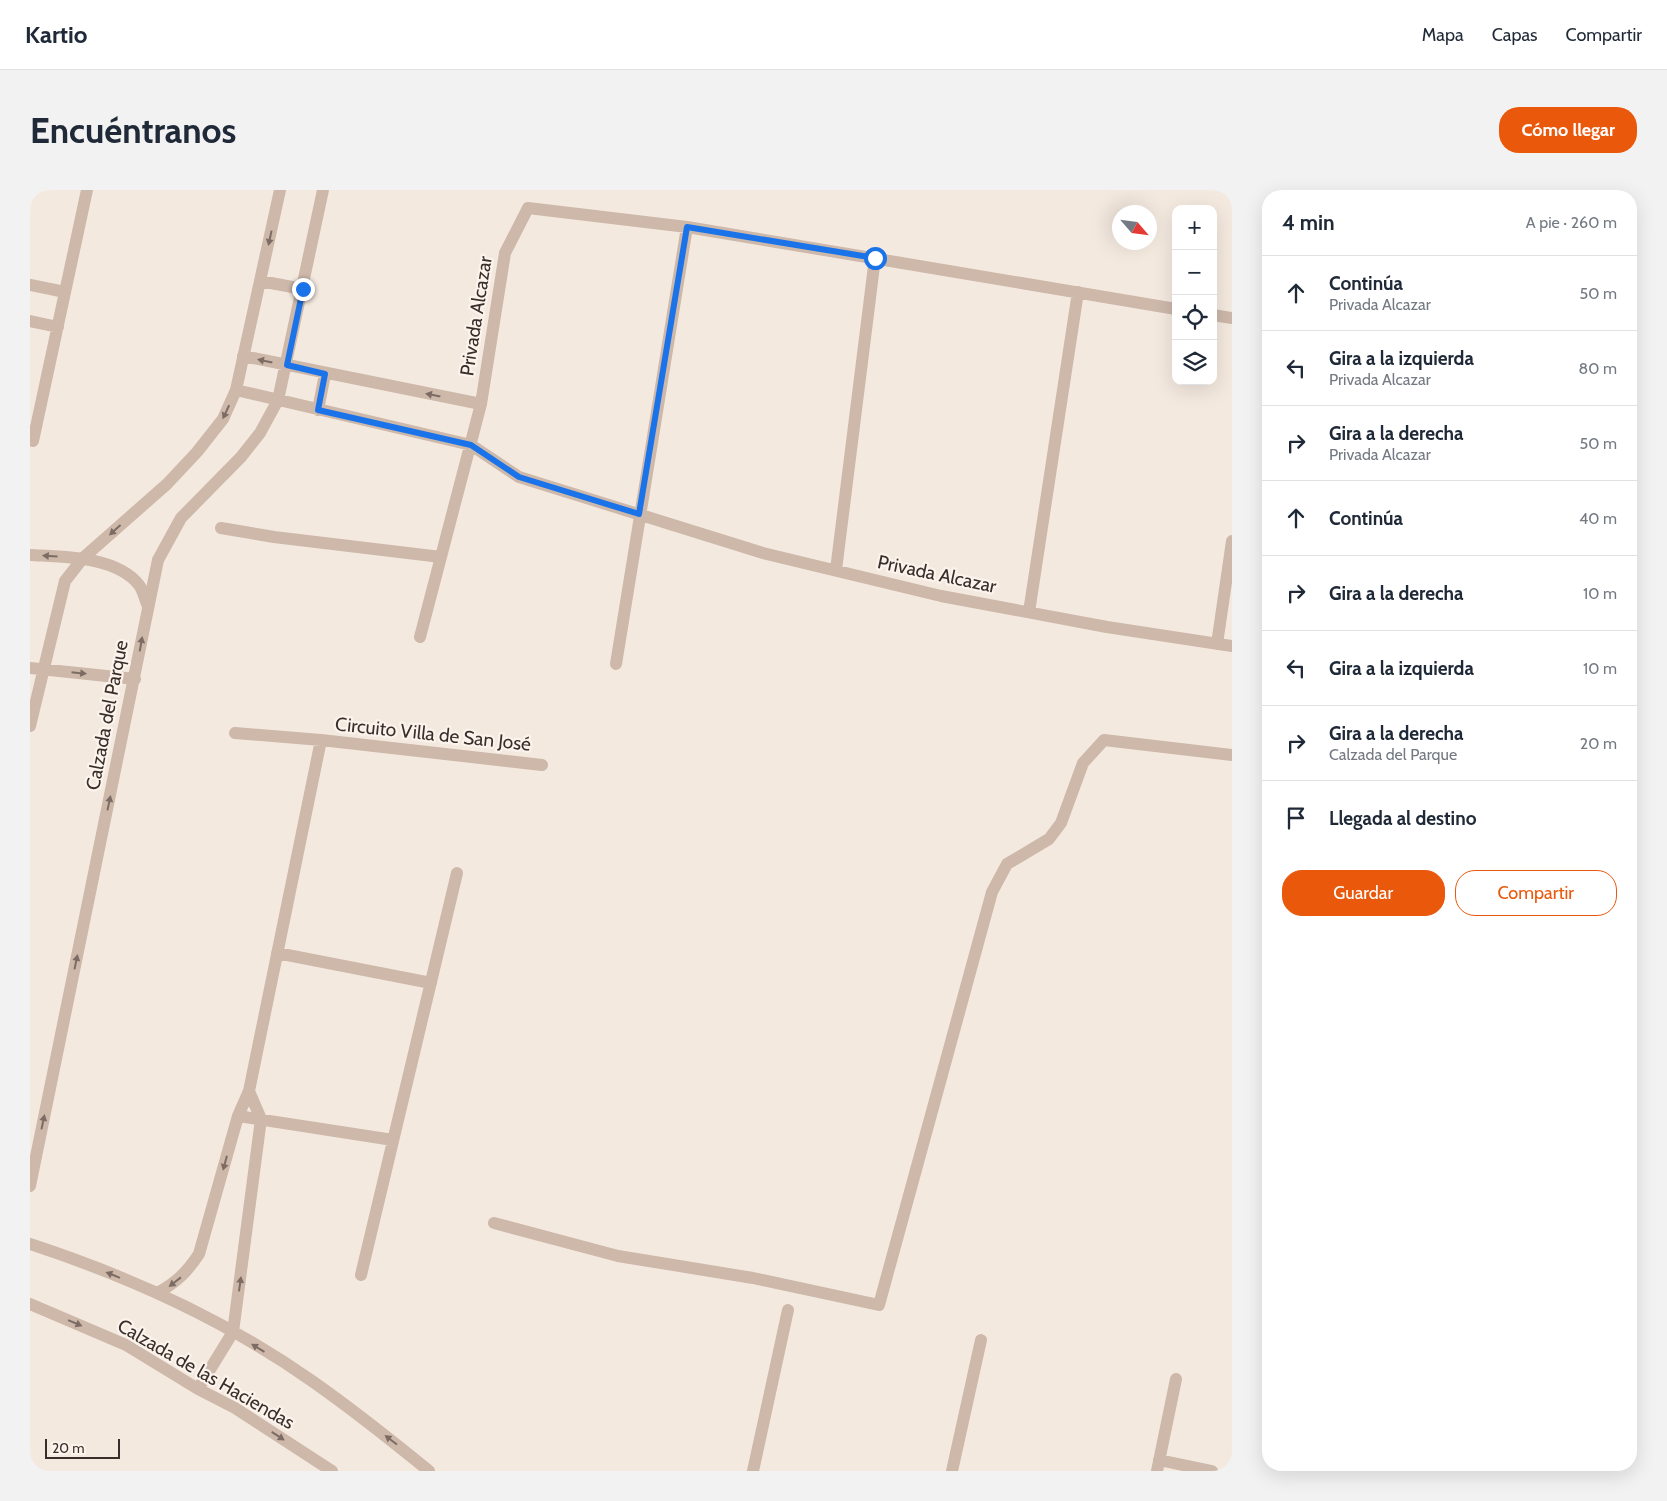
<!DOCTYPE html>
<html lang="es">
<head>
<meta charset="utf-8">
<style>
	:root { --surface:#fff; --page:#f2f2f3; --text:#1f2937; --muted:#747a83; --line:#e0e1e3; --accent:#ea580c }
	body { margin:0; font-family:Cabin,sans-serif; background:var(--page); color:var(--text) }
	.controls { position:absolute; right:15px; top:15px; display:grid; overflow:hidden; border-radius:10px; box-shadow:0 5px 20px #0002 }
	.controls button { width:45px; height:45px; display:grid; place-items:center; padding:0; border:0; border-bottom:1px solid var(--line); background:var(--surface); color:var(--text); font:25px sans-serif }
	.compass { position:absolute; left:1082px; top:15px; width:45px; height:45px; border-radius:50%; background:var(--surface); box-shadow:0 5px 20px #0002; rotate:118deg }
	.scale { position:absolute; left:15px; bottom:12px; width:75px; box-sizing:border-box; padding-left:5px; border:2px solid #3a2e2a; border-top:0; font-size:14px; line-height:18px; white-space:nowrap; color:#3a2e2a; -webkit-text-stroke:4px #fbf3ec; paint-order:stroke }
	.stop { position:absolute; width:15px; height:15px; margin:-11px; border:4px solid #1a73e8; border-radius:50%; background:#fff }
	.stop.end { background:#1a73e8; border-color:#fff; box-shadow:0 1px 5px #0008 }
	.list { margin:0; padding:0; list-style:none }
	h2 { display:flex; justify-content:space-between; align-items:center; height:65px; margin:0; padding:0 20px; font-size:21px }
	h2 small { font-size:16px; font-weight:400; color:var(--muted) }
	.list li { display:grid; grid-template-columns:32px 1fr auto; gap:15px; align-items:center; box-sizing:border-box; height:75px; padding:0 20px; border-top:1px solid var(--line) }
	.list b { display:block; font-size:19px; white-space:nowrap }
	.list p { margin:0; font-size:16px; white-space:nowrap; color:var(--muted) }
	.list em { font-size:16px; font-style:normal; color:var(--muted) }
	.actions { display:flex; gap:10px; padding:15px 20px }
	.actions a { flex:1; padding:11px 0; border:1px solid var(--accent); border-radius:20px; text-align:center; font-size:18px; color:var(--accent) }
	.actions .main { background:var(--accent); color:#fff }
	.icon { flex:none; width:28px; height:28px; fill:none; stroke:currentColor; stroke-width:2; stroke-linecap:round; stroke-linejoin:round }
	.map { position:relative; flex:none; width:1202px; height:1281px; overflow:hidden; border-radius:20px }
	header { display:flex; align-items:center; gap:30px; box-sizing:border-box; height:70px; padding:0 25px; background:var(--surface); border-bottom:1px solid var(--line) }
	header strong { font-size:24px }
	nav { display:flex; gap:28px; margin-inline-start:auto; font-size:18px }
	.intro { display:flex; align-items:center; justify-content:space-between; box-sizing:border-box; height:120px; padding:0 30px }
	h1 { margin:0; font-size:35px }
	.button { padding:12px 22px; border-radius:20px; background:var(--accent); color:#fff; font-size:18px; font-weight:700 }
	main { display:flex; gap:30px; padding:0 30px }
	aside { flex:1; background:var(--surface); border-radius:20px; box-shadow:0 5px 20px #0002 }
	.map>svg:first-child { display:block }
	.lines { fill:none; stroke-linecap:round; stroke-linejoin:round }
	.street { stroke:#cdb8aa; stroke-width:12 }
	.oneway { fill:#7c6c64 }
	.route { stroke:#1a73e8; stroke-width:6 }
	.labels { text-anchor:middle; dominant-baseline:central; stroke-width:4.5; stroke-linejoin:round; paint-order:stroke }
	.street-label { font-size:19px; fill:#3a2e2a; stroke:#fbf3ec }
</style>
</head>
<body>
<header>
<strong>Kartio</strong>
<nav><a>Mapa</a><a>Capas</a><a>Compartir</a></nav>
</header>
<div class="intro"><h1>Encuéntranos</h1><a class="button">Cómo llegar</a></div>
<main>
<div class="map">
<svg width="1202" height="1281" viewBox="0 0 1202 1281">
	<rect width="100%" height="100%" fill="#f4e9df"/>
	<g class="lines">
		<path class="street" d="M230,91L273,99
			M0,95L35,102
			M1183,125L1202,128
			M0,131L28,137
			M213,166L451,214
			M206,200L441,255L489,287L733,363L911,406L1077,437L1202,456
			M288,220L295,184
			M3,251L57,0
			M191,338L244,347L411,367
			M0,365C33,367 86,366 109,395C113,400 115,410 118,416
			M806,380L845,68
			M999,422L1048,102
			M390,447L451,214L475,63L498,18L657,37L1146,119
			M1187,454L1202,351
			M586,474L657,37
			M0,478L105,489
			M0,536L35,391L53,368L137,294L167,262L193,229L206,200L250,0
			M205,543L291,550L512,575
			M247,763L401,793
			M208,926L363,950
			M0,996L128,370L151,328L211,267L230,243L248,210L293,0
			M464,1033L588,1066L723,1088L849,1115L962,702L977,674L1019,649L1031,633L1053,573L1074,550L1202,565
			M0,1054C98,1086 197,1131 282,1191C322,1219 361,1250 399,1281
			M331,1085L427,683
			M127,1103C146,1093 157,1082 169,1064L208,926L219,901L291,550
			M0,1114L96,1155L168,1199L205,1218L302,1281
			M168,1199L203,1142L231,929L219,901
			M1129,1270L1182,1281
			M723,1281L758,1120
			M922,1281L951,1150
			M1127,1281L1146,1189"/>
	</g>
	<defs><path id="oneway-solid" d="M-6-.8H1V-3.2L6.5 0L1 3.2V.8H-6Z" transform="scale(1.25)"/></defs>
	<g class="oneway">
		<use href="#oneway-solid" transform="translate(240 48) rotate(102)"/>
		<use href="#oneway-solid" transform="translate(235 171) rotate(-168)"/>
		<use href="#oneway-solid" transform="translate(403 205) rotate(-169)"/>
		<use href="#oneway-solid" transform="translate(196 222) rotate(115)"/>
		<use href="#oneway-solid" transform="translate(85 340) rotate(138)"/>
		<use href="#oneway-solid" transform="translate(20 366) rotate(-176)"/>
		<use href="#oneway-solid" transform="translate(111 454) rotate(-80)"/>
		<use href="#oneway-solid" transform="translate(49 483) rotate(6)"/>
		<use href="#oneway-solid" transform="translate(79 613) rotate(-78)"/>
		<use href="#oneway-solid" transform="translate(46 772) rotate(-78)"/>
		<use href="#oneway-solid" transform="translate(13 932) rotate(-78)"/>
		<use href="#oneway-solid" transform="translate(195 973) rotate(105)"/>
		<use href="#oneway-solid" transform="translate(83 1085) rotate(-158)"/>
		<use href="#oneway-solid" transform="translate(145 1092) rotate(142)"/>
		<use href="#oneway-solid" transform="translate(210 1094) rotate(-82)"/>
		<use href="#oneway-solid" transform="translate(45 1133) rotate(23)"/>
		<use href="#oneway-solid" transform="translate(228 1158) rotate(-149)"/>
		<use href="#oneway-solid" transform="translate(248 1246) rotate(33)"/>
		<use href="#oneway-solid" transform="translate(361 1250) rotate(-143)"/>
	</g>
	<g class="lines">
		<path class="route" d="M273,99L257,175L295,184L288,220L441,255L489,287L609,324L657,37L845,68"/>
	</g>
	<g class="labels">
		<g class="street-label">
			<text transform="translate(446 126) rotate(-81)">Privada Alcazar</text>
			<text transform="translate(907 384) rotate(12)">Privada Alcazar</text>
			<text transform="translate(77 525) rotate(-79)">Calzada del Parque</text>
			<text transform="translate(403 544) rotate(6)">Circuito Villa de San José</text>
			<text transform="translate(176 1184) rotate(30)">Calzada de las Haciendas</text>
		</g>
	</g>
</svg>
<div class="controls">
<button>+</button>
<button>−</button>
<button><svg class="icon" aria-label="locate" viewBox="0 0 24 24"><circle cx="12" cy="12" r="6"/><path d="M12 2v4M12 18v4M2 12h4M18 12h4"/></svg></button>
<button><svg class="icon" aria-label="layers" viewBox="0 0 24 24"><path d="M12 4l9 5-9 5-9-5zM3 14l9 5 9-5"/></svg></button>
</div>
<svg class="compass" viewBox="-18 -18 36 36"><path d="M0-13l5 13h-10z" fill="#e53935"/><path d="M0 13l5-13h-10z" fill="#747a83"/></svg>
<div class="scale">20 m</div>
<div class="stop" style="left:845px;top:68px"></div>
<div class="stop end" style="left:273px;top:99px"></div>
</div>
<aside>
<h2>4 min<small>A pie · 260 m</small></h2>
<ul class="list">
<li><svg class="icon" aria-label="ahead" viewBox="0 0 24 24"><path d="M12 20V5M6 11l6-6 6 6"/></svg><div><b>Continúa</b><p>Privada Alcazar</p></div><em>50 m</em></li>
<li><svg class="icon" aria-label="left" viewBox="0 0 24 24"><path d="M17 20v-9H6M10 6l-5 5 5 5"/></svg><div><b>Gira a la izquierda</b><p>Privada Alcazar</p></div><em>80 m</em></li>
<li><svg class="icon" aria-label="right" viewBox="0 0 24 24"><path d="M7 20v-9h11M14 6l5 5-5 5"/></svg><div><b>Gira a la derecha</b><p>Privada Alcazar</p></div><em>50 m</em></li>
<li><svg class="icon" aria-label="ahead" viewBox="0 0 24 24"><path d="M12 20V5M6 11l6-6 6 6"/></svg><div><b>Continúa</b></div><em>40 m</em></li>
<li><svg class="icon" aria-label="right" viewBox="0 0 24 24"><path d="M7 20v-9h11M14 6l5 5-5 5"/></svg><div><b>Gira a la derecha</b></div><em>10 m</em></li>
<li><svg class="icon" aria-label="left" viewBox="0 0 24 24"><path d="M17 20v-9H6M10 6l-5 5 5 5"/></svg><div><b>Gira a la izquierda</b></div><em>10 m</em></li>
<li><svg class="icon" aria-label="right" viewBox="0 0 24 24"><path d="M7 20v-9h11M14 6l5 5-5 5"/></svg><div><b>Gira a la derecha</b><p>Calzada del Parque</p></div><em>20 m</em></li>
<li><svg class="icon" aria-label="arrive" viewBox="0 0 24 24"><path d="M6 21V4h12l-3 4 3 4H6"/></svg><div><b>Llegada al destino</b></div></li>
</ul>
<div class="actions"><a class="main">Guardar</a><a>Compartir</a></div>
</aside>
</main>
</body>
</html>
